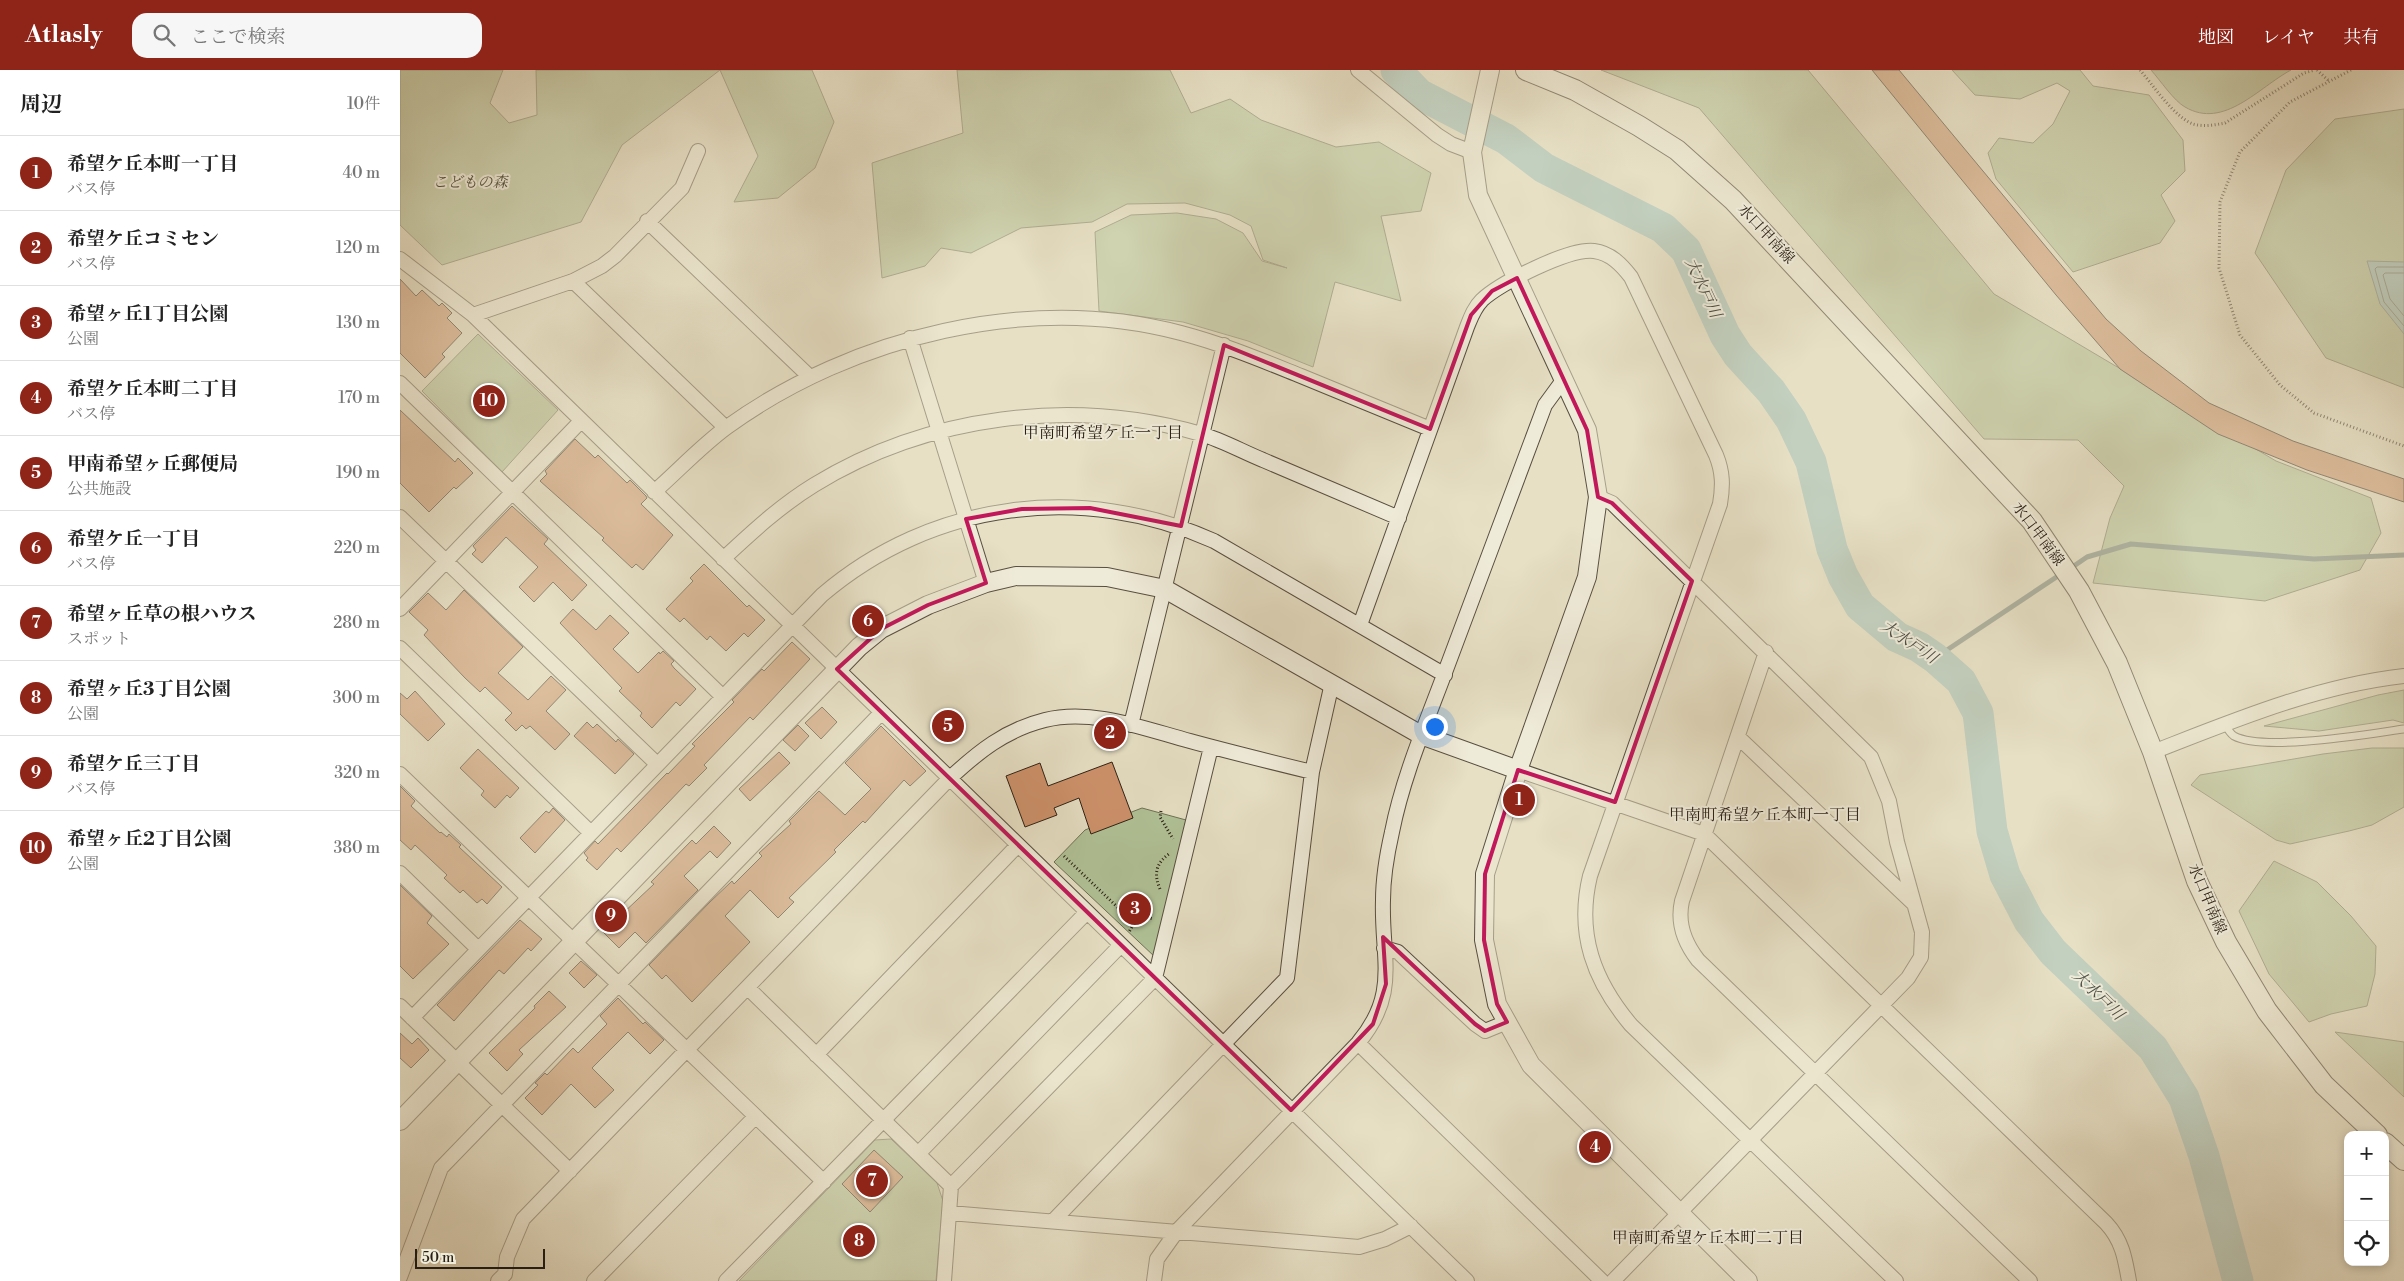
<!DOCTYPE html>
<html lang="ja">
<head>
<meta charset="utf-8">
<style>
	:root { --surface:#fff; --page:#f6f6f6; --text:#222; --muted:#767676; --line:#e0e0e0; --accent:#8f2418 }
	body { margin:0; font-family:"Libre Bodoni","Noto Serif JP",serif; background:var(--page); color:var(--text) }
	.controls { position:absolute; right:15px; bottom:15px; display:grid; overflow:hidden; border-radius:10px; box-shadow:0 2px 8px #0003 }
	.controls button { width:45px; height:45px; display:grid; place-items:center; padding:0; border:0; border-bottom:1px solid var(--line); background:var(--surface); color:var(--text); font:25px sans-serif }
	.scale { position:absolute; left:15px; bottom:12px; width:130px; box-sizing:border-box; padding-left:5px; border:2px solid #2a1f15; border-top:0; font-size:14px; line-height:18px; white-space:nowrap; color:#2a1f15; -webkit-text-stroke:4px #efebd9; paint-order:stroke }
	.you { position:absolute; left:1034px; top:656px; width:18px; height:18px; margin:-12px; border:4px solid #fff; border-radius:50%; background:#1a73e8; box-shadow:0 0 0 8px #1a73e833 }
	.badge { display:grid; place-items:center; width:32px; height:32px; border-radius:50%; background:var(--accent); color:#fff; font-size:16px; font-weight:700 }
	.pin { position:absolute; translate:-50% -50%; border:2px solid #fff; box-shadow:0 1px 5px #0006 }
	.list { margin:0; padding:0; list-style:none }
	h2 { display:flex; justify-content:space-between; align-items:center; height:65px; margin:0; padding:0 20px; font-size:21px }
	h2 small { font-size:16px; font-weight:400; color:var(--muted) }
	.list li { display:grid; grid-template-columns:32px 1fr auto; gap:15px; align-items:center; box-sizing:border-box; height:75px; padding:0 20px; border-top:1px solid var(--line) }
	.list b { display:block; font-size:19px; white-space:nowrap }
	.list p { margin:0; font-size:16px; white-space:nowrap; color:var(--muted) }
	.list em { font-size:16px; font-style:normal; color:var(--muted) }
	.icon { flex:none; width:28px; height:28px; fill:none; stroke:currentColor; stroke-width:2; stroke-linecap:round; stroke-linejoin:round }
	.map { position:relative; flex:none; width:2004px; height:1211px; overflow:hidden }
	header { display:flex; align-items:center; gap:30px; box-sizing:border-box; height:70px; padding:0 25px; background:var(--accent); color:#fff }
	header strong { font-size:24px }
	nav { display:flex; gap:28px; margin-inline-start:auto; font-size:18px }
	.search { width:350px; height:45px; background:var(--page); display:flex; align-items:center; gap:12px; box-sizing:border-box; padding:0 18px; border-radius:15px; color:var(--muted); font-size:19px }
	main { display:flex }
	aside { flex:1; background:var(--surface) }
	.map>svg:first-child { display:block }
	.green { fill:#b1c398; stroke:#6e7156 }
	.water { fill:#97bcb8; stroke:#6b7d77 }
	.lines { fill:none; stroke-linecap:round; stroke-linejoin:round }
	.shore { stroke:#606e66; stroke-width:1 }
	.stream { stroke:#6b7d77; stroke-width:5 }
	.river { stroke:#97bcb8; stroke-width:31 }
	.building { fill:#ce926b; stroke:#2a1f15 }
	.service-casing { stroke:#594f41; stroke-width:9 }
	.minor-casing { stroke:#594f41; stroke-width:16 }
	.tertiary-casing { stroke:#594f41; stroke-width:20 }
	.secondary-casing { stroke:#2a1f15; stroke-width:22 }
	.path { stroke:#2a1f15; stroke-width:3; stroke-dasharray:1 2.5; stroke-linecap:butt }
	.service { stroke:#efebd9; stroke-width:7 }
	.minor { stroke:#efebd9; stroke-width:14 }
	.tertiary { stroke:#efebd9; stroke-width:18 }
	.secondary { stroke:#efebd9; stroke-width:20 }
	.marked { fill:none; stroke:#c2185b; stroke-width:4; stroke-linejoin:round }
	.labels { text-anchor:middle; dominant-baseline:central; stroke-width:4; stroke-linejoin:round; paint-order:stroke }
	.park-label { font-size:15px; font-style:italic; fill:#52503c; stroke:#efebd9 }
	.street-label { font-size:15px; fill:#2a1f15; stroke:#efebd9 }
	.water-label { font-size:16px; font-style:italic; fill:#4b4e46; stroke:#efebd9 }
	.neighbourhood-label { font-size:16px; fill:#2a1f15; stroke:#efebd9 }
</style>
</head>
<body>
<header>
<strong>Atlasly</strong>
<div class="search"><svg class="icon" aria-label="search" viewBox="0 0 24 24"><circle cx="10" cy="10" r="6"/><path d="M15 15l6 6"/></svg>ここで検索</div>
<nav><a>地図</a><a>レイヤ</a><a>共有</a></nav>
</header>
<main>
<aside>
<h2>周辺<small>10件</small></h2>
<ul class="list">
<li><span class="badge">1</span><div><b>希望ケ丘本町一丁目</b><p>バス停</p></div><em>40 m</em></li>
<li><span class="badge">2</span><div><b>希望ケ丘コミセン</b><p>バス停</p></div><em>120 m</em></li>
<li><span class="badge">3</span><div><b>希望ヶ丘1丁目公園</b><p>公園</p></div><em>130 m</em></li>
<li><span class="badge">4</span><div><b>希望ケ丘本町二丁目</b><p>バス停</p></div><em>170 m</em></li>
<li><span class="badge">5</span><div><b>甲南希望ヶ丘郵便局</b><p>公共施設</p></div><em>190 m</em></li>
<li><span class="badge">6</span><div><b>希望ケ丘一丁目</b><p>バス停</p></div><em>220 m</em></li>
<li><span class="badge">7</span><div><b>希望ヶ丘草の根ハウス</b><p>スポット</p></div><em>280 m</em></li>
<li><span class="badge">8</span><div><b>希望ヶ丘3丁目公園</b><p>公園</p></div><em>300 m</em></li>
<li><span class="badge">9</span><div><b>希望ケ丘三丁目</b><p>バス停</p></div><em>320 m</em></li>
<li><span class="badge">10</span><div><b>希望ヶ丘2丁目公園</b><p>公園</p></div><em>380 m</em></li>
</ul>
</aside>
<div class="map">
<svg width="2004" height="1211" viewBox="0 0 2004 1211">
	<rect width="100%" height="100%" fill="#e7e0c5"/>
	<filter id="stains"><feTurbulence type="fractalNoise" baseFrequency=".004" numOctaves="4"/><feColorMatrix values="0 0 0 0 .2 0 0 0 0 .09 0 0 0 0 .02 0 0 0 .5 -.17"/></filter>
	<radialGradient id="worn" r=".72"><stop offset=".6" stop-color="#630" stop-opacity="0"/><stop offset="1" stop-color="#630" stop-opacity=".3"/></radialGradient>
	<path class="green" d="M0,0H103L90,33L109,53L137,45L136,0H412L434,52L415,98L378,128L334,132L358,86L320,0L222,75L181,152L42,195L0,155Z
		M557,0H770L791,43L830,29L861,50L936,77L979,72L1031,103L1021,141L981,146L1001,231L935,212L913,297L848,271L783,252L699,241L695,162L731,145L777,143L816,149L843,163L862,191L887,198L863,190L851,156L830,145L785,133L727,134L692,152L621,158L571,183L541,178L525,196L482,208L472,93L563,63Z
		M1201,0H1408L1594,224L1876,391L1971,428L1981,463L1960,500L1865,531L1693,513L1710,448L1724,416L1678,370L1584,369L1299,38Z
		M1552,0H1680L1693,16L1749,25L1783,70L1785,101L1761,125L1775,151L1760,173L1673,202L1596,109L1588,83L1599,68L1633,73L1653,54L1670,21L1657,13L1620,29L1575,25Z
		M1751,0H1891C1859,17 1824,60 1785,37C1774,31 1760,10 1751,0Z
		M2004,39V318L1926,288L1855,183L1886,100L1935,49Z
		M78,264L158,340L102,402L22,321Z
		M2004,620V653L1993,650L1919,661L1864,656L1978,625Z
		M1972,678H2004V737L1972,755L1949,761L1890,774L1876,770L1791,715L1800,705L1923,684Z
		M742,738L786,750L755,887L654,792L685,760Z
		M1874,791L1917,812L1951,846L1976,876L1975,904L1967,936L1931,944L1909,952L1869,904L1839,841Z
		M1935,962L2004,972V1027Z
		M491,1069L537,1113L543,1131L536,1211H339L475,1070Z"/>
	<path class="water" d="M1967,191L2004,192V264L1980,234Z"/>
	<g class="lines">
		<path class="shore" d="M2004,197H1977L1975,199L1984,232L2004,256
			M2004,203H1985L1983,205L1990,229L2004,246"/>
		<path class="stream" d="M1668,500L1687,487L1731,474L1914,489L2004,485
			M1535,588L1661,504"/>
		<path class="river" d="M996,0L1019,24L1106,69L1144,98L1263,158L1286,180L1325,265L1338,285L1371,321L1391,350L1411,392L1432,479L1443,506L1460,536L1497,567L1519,577L1535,588L1561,611L1578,643L1592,761L1605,805L1629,851L1653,882L1753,978L1784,1028L1804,1086L1838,1211"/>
	</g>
	<path class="building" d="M1472,0H1499L1706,249L1741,281L1809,333L1893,371L2004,409V432L1907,400L1818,364L1720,299L1656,225Z
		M0,209L16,226L22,220L39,236L42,233L52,243L47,248L62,263L42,284L45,287L25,308L0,283Z
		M0,340L55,392L58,388L73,403L56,419L54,417L29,442L0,413Z
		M175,369L195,388L198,385L227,413L230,410L246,426L247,428L241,434L273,465L243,500L236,494L232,498L202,470L204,468L140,411L147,404L145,401Z
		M112,436L148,469L144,474L187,515L172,531L153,512L134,532L119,517L138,497L106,467L82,493L72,484L76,480L73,476Z
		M304,494L347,537L349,535L365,550L348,567L344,563L326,581L310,566L307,570L284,548L280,552L266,539L293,511L290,508Z
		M64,520L123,577L98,603L128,630L151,606L166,620L146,641L170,664L155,680L130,656L126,659L122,655L116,661L105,650L112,643L85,617L80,622L65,608L24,565L28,560L9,542L28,523L46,540Z
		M173,539L196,560L210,545L229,563L213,579L238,603L259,582L260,584L263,581L274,591L271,594L274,598L296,619L280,636L276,632L252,658L240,646L242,643L219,621L222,618L160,553Z
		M392,572L410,589L353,650L350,647L304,695L307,698L289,716L286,714L221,782L217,778L197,800L186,790L188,788L184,783L195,771L198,774L267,703L268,704L295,676L292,674L334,632L332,630L362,599L364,601Z
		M15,621L45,654L28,671L0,644V623L7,629Z
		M422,637L437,652L421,669L405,653Z
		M187,652L193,658L197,654L216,672L218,669L234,684L215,704L174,666Z
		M398,655L409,666L395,681L383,670Z
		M481,656L526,701L510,716L504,710L465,753L463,751L434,780L436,782L389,828L394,832L378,848L350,820L325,846L350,872L292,932L266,905L262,909L249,895L310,832L332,811L334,814L362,786L359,783L391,754L389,751L419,721L445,745L471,719L445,693Z
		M78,679L119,718L110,728L107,725L95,738L81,725L84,721L60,698Z
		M379,682L390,693L350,731L339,719Z
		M712,692L733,748L691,764L679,728L654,738L657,745L625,757L606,706L640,693L648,716Z
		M0,716L15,731L11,736L40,763L41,762L47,767L49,764L61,775L59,777L102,817L87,834L82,829L77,833L63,820L60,823L44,808L47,805L15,775L11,780L0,770Z
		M153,738L165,750L135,783L120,768L146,741L149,743Z
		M314,756L331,773L317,788L310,781L284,806L298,820L246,873L235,862L219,878L203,862L254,814L251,812L292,770L296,774Z
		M0,815L32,846L27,853L49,874L13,909L0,896Z
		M120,850L142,869L131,881L128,878L104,904L99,900L54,951L37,935Z
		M181,891L197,905L184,918L169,903Z
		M149,921L166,937L119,980L123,984L107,1001L89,983L135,938L134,936Z
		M218,928L243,954L245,952L264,970L250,984L228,962L192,998L214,1020L195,1038L171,1014L142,1045L125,1028L138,1015L135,1013L145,1003L147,1005L173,978L178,983L207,954L200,946Z
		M0,963L12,974L18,968L29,980L11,998L0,988Z
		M474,1080L503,1107L470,1142L442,1114Z"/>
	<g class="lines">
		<defs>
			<path id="service" d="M1825,654C1827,658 1831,664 1834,666C1864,682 1968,664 2004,659"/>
			<path id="minor" d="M958,0L1037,65L1051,74L1072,82
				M247,151L410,307
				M0,189L73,245L1067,1211
				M173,211L326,358
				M73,245L173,211L202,196L215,186L282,118L298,81
				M510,268L586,513
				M0,313L322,626
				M254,422C278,401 301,376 327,357C453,266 629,223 781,263C823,274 861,290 901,306C944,324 987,341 1030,359
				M1198,427L1212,433L1471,687L1489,731L1497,772L1522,862L1521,887L1508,908L1213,1211
				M0,447L257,694
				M323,489C352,462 380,436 414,415C528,345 672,327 801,364C822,370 843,382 863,390C909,410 954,429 999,448
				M0,539L180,352
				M960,555L1067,257C1071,247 1074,238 1082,230C1100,213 1169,178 1194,181C1210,183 1221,194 1231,207L1316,385C1323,402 1323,416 1320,434L1190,806C1176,864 1194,911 1231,955L1496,1211
				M0,578L191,763
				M1366,582L1282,831C1277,853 1284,872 1298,890L1630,1211
				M731,655L824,275
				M1338,667L1514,834
				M1753,682C1835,650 1916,616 2004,606
				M1118,700L1304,764L1706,1153C1722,1170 1725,1188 1729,1211
				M0,704L424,1112
				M0,803L78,879
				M984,878L998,882L1075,954L1085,961L1107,952
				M348,918L551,1116L544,1211
				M0,936L170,1101
				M12,948L422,525C532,431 683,412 814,471L1045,605
				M958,973L1202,1211
				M416,985L617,776
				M518,1084L721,875
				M551,1116L755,908L811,677
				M550,1143L959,1177L985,1169L1011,1156
				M653,1151L887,908L912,702L932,613
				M0,1207L41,1098L481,643
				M98,1211L105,1204L107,1187L123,1149L549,709C578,682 605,660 645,650C692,638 745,659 790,671C830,682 871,692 912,702
				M194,1211L355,1047
				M326,1211L687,842
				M754,1211L757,1189L777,1161L958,973C1000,923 981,888 983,830C983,807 987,784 992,762C1003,706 1027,651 1047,597C1080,510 1112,422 1145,335L1164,309"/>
			<path id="tertiary" d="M1090,0L1072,82L1078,125L1187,360L1198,427L1187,507L1118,700L1085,804L1084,870L1097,934L1131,995L1348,1211
				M0,1051L459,577L481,559L528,535L586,513L616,506L707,507L765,519L1021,665L1118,700"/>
			<path id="secondary" d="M1126,0L1175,20L1239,56L1277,80L1333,130L1632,451L1679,521L1717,593L1753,682L1797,811L1826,872L1867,941L1924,1015L1977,1065
				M1985,1073L2004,1090"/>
		</defs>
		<use href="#service" class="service-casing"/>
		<use href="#minor" class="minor-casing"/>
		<use href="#tertiary" class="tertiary-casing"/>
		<use href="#secondary" class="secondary-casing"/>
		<path class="path" d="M1740,0C1753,15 1774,47 1793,54C1803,57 1815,55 1825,53L1904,3L1915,0
			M1917,0L1929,11
			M1951,0L1890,32L1840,82L1820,132L1819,198L1840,265L1880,315L1914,343L2004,376
			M761,741L760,747L773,769
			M664,786L734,853L729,862
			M760,819C754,805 755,794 769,784
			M734,853L749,848L754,849"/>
		<use href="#service" class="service"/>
		<use href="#minor" class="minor"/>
		<use href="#tertiary" class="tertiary"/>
		<use href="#secondary" class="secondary"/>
	</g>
	<path d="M0 0H2004V1211H0ZM1117,208L1187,360L1198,427L1212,433L1292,511L1215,732L1118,700L1085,804L1084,870L1097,934L1107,952L1085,961L1075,954L983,867L986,914L973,954L891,1040L437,599L481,559L528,535L586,513L566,449L622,439L690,438L781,456L824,275L1030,359L1071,245L1092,221Z" fill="#e7e0c5" fill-opacity=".55" fill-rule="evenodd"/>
	<path class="marked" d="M1117,208L1187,360L1198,427L1212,433L1292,511L1215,732L1118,700L1085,804L1084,870L1097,934L1107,952L1085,961L1075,954L983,867L986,914L973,954L891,1040L437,599L481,559L528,535L586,513L566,449L622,439L690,438L781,456L824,275L1030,359L1071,245L1092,221Z"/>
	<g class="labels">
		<g class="park-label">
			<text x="70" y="112">こどもの森</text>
		</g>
		<g class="street-label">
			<text transform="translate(1366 164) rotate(47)">水口甲南線</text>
			<text transform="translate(1638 464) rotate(53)">水口甲南線</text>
			<text transform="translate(1807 829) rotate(67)">水口甲南線</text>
		</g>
		<g class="water-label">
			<text transform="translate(1303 218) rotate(65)">大水戸川</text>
			<text transform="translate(1509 572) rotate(34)">大水戸川</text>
			<text transform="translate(1698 925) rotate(44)">大水戸川</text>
		</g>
		<g class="neighbourhood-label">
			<text x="703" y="363">甲南町希望ケ丘一丁目</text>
			<text x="1365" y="745">甲南町希望ケ丘本町一丁目</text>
			<text x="1308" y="1168">甲南町希望ケ丘本町二丁目</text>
		</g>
	</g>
	<rect width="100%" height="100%" filter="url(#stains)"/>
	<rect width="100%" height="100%" fill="url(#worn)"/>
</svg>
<div class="controls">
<button>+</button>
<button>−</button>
<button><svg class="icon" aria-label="locate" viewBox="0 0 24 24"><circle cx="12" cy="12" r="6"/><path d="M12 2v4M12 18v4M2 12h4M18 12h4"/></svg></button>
</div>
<div class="scale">50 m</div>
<div class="you"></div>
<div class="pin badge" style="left:1119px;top:730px">1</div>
<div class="pin badge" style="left:710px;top:663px">2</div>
<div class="pin badge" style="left:735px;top:839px">3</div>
<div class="pin badge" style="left:1195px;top:1077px">4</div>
<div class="pin badge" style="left:548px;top:656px">5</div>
<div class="pin badge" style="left:468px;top:551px">6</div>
<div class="pin badge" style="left:472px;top:1111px">7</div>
<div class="pin badge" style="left:459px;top:1171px">8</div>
<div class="pin badge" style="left:211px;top:846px">9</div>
<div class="pin badge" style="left:89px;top:331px">10</div>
</div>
</main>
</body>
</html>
